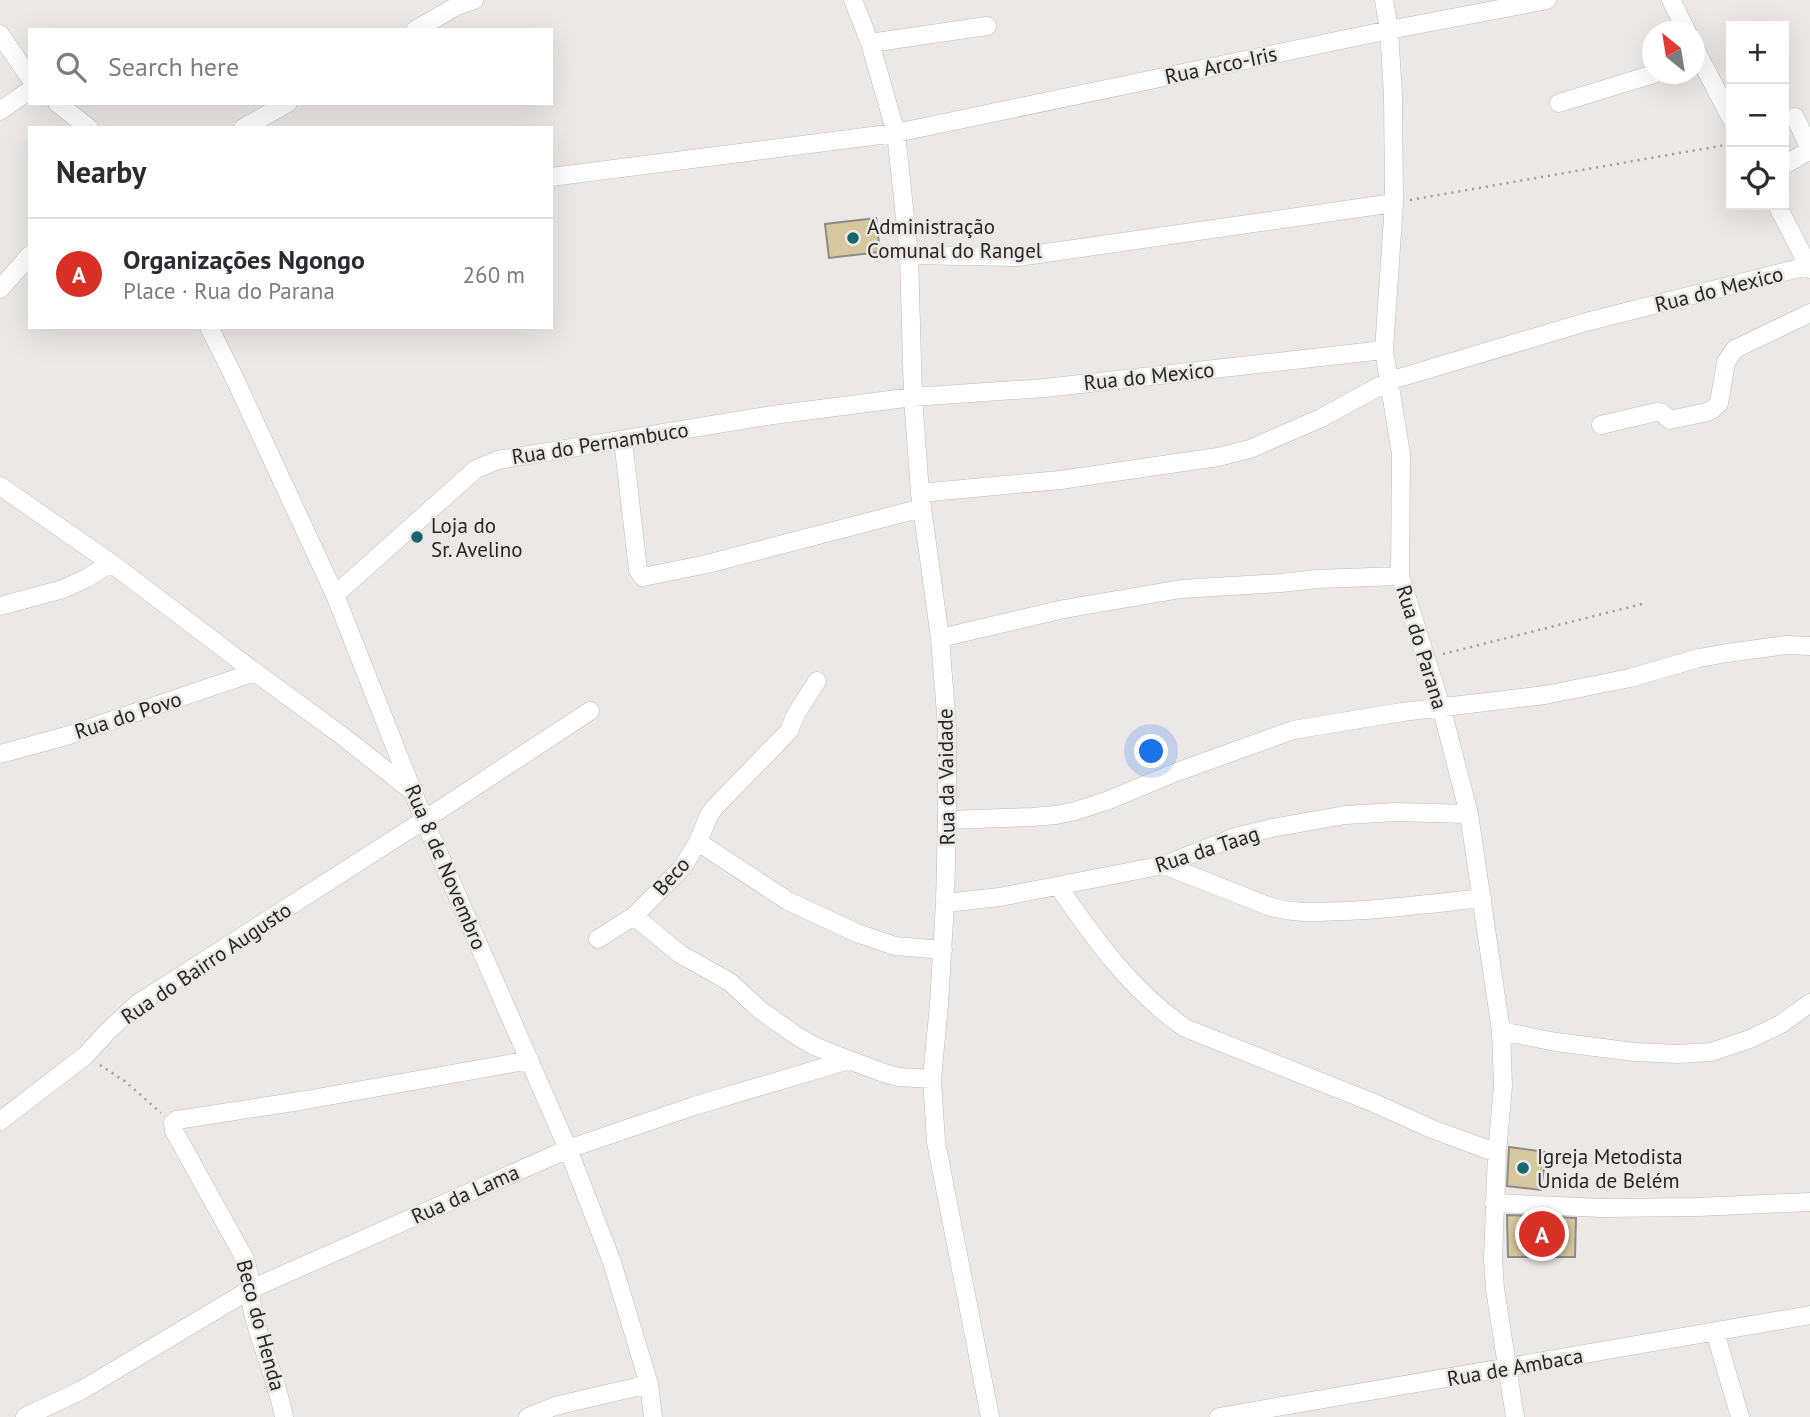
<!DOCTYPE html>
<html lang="en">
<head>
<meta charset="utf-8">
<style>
	:root { --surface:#fff; --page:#f7f7f7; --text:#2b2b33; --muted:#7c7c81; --line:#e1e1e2; --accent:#d93025 }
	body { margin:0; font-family:"PT Sans",sans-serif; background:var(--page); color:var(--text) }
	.controls { position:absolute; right:21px; top:21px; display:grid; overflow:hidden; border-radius:0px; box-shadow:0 7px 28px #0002 }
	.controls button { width:63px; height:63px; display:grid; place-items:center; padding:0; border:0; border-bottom:2px solid var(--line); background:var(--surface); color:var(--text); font:35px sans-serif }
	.compass { position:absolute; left:1642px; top:21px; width:63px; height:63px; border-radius:50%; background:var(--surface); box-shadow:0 7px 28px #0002; rotate:330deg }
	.you { position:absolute; left:1152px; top:752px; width:24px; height:24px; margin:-18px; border:5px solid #fff; border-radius:50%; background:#1a73e8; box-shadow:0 0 0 10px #1a73e833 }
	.badge { display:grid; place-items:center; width:46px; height:46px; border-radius:50%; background:var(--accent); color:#fff; font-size:23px; font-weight:700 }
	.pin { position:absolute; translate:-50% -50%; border:4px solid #fff; box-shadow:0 2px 7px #0006 }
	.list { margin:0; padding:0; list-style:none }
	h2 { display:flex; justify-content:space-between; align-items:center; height:91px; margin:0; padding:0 28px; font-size:30px }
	h2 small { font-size:23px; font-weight:400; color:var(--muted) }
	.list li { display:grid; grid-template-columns:46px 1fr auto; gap:21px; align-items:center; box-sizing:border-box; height:112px; padding:0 28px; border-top:2px solid var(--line) }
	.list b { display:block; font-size:26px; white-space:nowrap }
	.list p { margin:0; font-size:23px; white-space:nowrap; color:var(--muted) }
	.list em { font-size:23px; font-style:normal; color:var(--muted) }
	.icon { flex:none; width:38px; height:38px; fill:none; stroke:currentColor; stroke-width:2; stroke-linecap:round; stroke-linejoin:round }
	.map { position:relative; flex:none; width:1810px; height:1417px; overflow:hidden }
	.search { position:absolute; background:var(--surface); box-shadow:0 7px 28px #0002; left:28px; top:28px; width:525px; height:77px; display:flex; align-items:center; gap:18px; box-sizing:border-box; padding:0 24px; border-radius:0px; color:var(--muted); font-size:26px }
	.panel { position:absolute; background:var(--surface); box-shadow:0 7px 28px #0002; left:28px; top:126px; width:525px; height:203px; border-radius:0px }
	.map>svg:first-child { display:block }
	.building { fill:#d7c79f; stroke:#8c8b88; stroke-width:2 }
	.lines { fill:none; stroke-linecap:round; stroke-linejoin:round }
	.minor-casing { stroke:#bebbb9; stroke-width:19 }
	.path { stroke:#a09d9c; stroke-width:2.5; stroke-dasharray:2 5; stroke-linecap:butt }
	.minor { stroke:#fff; stroke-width:18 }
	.poi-dot { fill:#18656c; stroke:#ebe8e6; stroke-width:2.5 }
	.labels { text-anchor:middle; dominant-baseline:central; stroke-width:5; stroke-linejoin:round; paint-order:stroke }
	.street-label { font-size:21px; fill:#272625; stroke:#ebe8e6 }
	.poi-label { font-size:21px; fill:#272625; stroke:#ebe8e6; text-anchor:start }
</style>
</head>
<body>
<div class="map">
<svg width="1810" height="1417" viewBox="0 0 1810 1417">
	<rect width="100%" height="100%" fill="#ebe8e6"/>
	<path class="building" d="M876,218L880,252L829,258L825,224Z
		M1509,1147L1546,1152L1541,1190L1507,1186Z
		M1507,1215L1576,1218L1575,1257H1508Z"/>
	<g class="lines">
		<defs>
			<path id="minor" d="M853,0L870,43L896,133L909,255L913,397L920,493L940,638L947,727V820L945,903L939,1004L932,1079L936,1142L990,1417
				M1384,0L1389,30L1393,95L1394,203L1384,350L1401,454L1400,576L1441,706L1469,814L1501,1031L1503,1086L1497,1153L1493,1259L1495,1289L1515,1417
				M1671,0L1687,32
				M415,30L457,6L474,0
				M0,34L30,78
				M870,43L987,26
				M1694,47L1731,118
				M57,103L89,128
				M1559,103L1654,74
				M0,111L30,90
				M243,128L288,103
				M1784,165L1807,152L1809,147L1795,117
				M551,177L896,133L1389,30L1547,0
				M1777,205L1810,269
				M909,255L1017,257L1032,255L1394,203
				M0,289L30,255
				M209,327L232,373L335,595L424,820L568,1149L612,1262L649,1384L653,1417
				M1601,425L1656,412L1662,413L1670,420L1707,412L1713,409L1719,403L1726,362L1735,349L1810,313
				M623,440L638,570L643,577L707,564L922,508
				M0,486L111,563L255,672L341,735L412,791
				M920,493L1060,480L1218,457L1250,449L1321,418L1389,381L1586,322L1808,266
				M335,595L476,469L498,460L773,415L913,397L1045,388L1384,350
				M0,606L63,589L87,578L111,563
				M940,638L1064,609L1181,589L1281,583L1317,579L1400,576
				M0,754L66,736L255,672
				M947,820L1032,817L1056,815L1075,811L1109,800L1174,773L1293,730L1402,712L1545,695L1630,678L1699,658L1727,653L1786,645L1810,646
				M698,842L788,901L857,933L895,946L943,950
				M1164,865L1271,907C1295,914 1321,912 1346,911C1392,909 1436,903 1482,898
				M1058,886C1095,940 1131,990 1185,1028L1374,1103L1432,1129L1497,1153
				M945,903L1000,897L1164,865L1235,837L1272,828L1345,815L1395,812L1469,814
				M634,916L680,954L730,982L760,1010L797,1036L814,1046L849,1060
				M598,939L634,916L682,868L698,842L709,815L714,808L789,731L796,714L817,681
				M1501,1031L1556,1042L1634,1052L1678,1054L1711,1052L1750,1039L1781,1024L1810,1003
				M0,1121L86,1055L107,1032L137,1004L424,820L590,711
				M1494,1203L1601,1208L1698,1207L1810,1202
				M1715,1332L1740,1417
				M25,1417L82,1390L251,1289L568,1149L694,1106L849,1060L887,1074L899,1077L932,1079
				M284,1417C277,1381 262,1348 253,1313C249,1294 252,1278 245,1259L174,1131L173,1123L177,1120L306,1100L530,1060
				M528,1417L555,1406L649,1384
				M1219,1417L1810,1315"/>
		</defs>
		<use href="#minor" class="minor-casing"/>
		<path class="path" d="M1410,200L1731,144
			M1443,654L1646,603
			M100,1065L126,1082L161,1113"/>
		<use href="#minor" class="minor"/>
	</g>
	<g class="poi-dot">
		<circle cx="853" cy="238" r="7"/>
		<circle cx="417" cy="537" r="7"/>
		<circle cx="1523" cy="1168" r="7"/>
	</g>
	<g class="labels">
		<g class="street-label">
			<text transform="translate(1221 65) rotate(-12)">Rua Arco-Iris</text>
			<text transform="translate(1719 289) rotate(-14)">Rua do Mexico</text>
			<text transform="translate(1149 376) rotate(-6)">Rua do Mexico</text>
			<text transform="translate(600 443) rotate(-9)">Rua do Pernambuco</text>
			<text transform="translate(1422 647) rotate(73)">Rua do Parana</text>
			<text transform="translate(128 715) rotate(-18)">Rua do Povo</text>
			<text transform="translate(946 777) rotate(-91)">Rua da Vaidade</text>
			<text transform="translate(1207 849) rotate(-18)">Rua da Taag</text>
			<text transform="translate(446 867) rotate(67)">Rua 8 de Novembro</text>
			<text transform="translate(671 876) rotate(-48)">Beco</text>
			<text transform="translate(206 963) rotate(-34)">Rua do Bairro Augusto</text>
			<text transform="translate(465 1194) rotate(-24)">Rua da Lama</text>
			<text transform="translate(261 1325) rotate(75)">Beco do Henda</text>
			<text transform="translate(1515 1367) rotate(-10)">Rua de Ambaca</text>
		</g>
		<g class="poi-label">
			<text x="867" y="226">Administração<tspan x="867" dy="24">Comunal do Rangel</tspan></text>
			<text x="431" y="525">Loja do<tspan x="431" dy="24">Sr. Avelino</tspan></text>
			<text x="1537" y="1156">Igreja Metodista<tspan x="1537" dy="24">Unida de Belém</tspan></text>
		</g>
	</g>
</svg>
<div class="controls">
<button>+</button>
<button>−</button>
<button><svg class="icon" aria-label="locate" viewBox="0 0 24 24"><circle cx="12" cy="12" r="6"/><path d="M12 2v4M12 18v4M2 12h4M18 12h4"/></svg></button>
</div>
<svg class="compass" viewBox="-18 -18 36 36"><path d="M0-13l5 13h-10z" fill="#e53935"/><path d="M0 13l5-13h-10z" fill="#7c7c81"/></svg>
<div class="you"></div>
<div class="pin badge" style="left:1542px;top:1234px">A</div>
<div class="search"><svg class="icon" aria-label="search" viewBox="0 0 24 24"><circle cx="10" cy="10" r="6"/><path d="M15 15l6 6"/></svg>Search here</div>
<section class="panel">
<h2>Nearby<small></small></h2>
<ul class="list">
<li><span class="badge">A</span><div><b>Organizações Ngongo</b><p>Place · Rua do Parana</p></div><em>260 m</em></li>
</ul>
</section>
</div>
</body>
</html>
